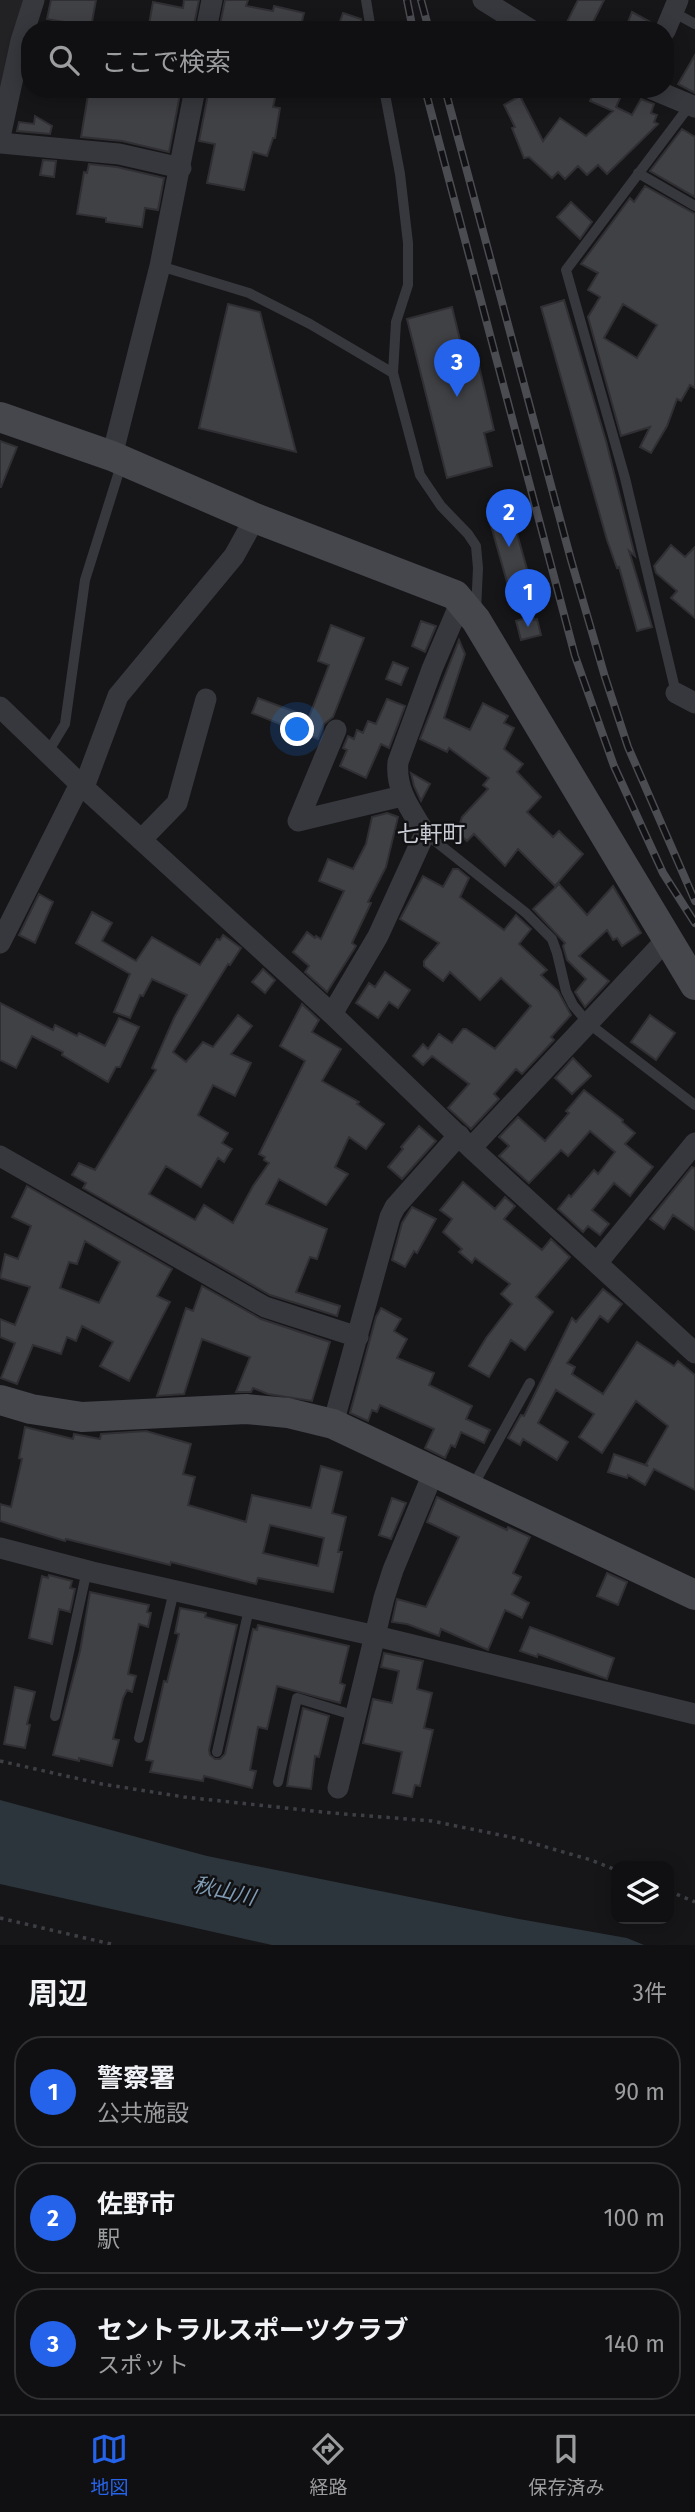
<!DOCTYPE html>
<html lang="ja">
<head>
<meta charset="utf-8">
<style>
	:root { --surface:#101012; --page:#19191b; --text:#f1f3f6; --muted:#9c9d9f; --line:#303032; --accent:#2563eb }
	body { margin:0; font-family:"Fira Sans","Noto Sans JP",sans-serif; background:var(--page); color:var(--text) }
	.controls { position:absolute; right:21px; bottom:21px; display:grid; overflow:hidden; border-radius:14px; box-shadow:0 4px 18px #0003 }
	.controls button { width:63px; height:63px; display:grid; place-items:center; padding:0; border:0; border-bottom:2px solid var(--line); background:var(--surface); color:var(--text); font:35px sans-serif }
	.you { position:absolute; left:298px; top:730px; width:24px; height:24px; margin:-18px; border:5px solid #fff; border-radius:50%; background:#1a73e8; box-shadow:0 0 0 10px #1a73e833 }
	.badge { display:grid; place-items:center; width:46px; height:46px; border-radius:50%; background:var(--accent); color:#fff; font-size:23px; font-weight:700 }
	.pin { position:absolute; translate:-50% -58px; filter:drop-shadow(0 2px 4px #0008) }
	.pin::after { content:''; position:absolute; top:37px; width:24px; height:21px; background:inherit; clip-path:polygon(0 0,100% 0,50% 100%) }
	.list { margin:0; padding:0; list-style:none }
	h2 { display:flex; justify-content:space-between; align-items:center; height:91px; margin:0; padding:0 28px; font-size:30px }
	h2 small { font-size:23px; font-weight:400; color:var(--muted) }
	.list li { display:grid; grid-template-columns:46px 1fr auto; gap:21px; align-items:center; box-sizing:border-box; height:112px; margin:0 14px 14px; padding:0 14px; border:2px solid var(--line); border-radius:28px }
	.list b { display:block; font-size:26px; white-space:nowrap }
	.list p { margin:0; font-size:23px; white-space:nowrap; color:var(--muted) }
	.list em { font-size:23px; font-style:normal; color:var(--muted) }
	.icon { flex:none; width:38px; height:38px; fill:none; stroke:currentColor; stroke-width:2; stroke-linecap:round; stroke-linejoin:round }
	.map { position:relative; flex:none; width:695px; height:1945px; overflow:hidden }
	.search { position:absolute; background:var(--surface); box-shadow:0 4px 18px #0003; left:21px; right:21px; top:21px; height:77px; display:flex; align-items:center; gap:18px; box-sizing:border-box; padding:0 24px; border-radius:28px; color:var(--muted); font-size:26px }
	.sheet { height:469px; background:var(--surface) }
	nav { display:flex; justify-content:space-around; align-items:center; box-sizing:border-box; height:98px; border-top:2px solid var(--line); background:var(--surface); font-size:19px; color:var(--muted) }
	nav a { display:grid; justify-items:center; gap:4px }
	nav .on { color:var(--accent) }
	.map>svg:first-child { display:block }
	.built { fill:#222225 }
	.water { fill:#2c353c }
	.building { fill:#404145; stroke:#303034; stroke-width:2; fill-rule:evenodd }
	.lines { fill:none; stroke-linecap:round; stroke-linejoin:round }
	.path { stroke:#3d3f44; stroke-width:3.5; stroke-dasharray:3.5 5; stroke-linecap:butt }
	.lane { stroke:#37383d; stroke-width:10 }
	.street { stroke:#37383d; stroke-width:21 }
	.secondary { stroke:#45474d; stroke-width:30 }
	.rail-casing { stroke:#4a4c52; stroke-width:8 }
	.rail { stroke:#111113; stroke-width:5; stroke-dasharray:16; stroke-linecap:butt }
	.labels { text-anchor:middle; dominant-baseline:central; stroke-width:5; stroke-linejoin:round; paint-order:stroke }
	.water-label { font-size:21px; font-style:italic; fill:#7f9bb3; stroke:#111113 }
	.quarter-label { font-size:23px; fill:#c9ccd4; stroke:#111113 }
</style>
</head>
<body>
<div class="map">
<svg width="695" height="1945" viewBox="0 0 695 1945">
	<rect width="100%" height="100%" fill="#161618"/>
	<path class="built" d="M0,0H27L0,110Z"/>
	<path class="water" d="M0,1800L207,1856L519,1919L627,1938L644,1945H272L0,1884Z"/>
	<path class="building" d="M51,0H96L91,27L47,19Z
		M184,0H199L193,30H148L153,2L183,8Z
		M225,0H248L246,6L273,11L274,6L304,13L300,30H219Z
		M578,0H604L589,30H582L567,22Z
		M632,12L654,24L652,30H625Z
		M343,13L361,19L363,30H337Z
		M695,55V93L678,84Z
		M89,89H144L156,92V89H181L169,152L122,141L81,137Z
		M209,89H277L273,107L280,108L275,138H273L267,156L253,152L244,190L207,183L215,144L199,141Z
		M595,89H624L616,107L632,115L641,99L654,104L651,113L657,115L654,122L658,124L607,174L598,165L587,175L578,166L565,179L558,172L552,178L529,157L524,158L512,128L515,127L504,105L520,96L543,141L560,118L586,136L613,111L590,101Z
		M35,116L52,126L50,134L17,131L19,122L34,124Z
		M682,129L695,137V197L650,171Z
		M43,160L56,161L54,177L40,175Z
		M89,164L117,167L164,178L158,210L145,208L142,227L106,222V218L77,214L84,172L87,173Z
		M645,186L695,214V388L690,385L681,401L677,399L667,426L651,453L640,447L650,427L621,436L588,317L600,297L588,290L598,273L581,264L630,198L634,202ZM623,304L657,325L637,358L604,338Z
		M571,202L592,222L580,239L557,217Z
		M564,300L606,441L635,556L629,551L652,627L637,631L619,567L617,568L607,540L541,307Z
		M228,304L260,312L296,452L199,428Z
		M452,307L466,365L478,362L494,430L484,433L492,466L447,478L407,319Z
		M0,441L17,447L1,487H0Z
		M510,509L529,576L507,582L488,515Z
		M671,545L685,557L695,547V618L671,598L677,591L656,573L654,566Z
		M533,616L534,620L537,619L541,635L521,640L516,621Z
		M421,621L436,626L425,652L412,646Z
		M331,625L364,638L333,717L324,724L318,739L252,713L258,698L309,717L329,665L318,661Z
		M459,640L465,654L444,718L470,730L483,703L508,716L504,723L514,728L504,749L523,764L517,772L541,797L527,812L553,837L559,831L583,854L555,886L518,849L505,866L474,834L467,841L457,832L462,817L488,789L483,785L489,778L449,748L447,752L420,739Z
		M393,662L408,668L401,685L386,679Z
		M387,699L405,706L389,748L381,744L366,778L340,766L347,750L343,748L348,736L354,739L357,730L363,733L368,721L376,724Z
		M411,773L430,784L421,801L414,786Z
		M387,813L398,817L386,867L368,902L371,903L352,943L356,946L327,992L305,972L309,966L293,952L307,932L315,938L316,936L321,939L344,891L319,881L328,859L353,869L366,844L372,817Z
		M453,869H458L469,878L460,897L504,930L516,915L531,929L519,944L547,970L541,975L558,991L571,1015L551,1037L554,1040L522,1074L516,1069L494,1094L499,1099L471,1129L448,1108L469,1084L432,1056L423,1065L413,1056L423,1044L428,1049L439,1034L452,1043L463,1029H466L495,1049L531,1006L501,978L480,1000L450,972L443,981L424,966V961L439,943L400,919L423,876L443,887Z
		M559,884L587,915L613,886L641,933L622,946L617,938L613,940L607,930L579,956L609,981L585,1007L575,992L586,979L567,960L563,946L565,943L533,909Z
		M39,894L53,902L35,943L19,935Z
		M92,912L112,923L102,941L136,961L152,937L200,965L217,939L220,940L223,935L241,948L230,965L228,964L173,1052L186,1062L203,1042L213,1047L238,1015L252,1026L231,1054L251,1063L235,1096L213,1085L198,1115L228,1133L222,1143L232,1149L224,1162L218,1158L201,1187L166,1166L149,1194L195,1220L204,1205L233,1223L253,1186L269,1163L264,1160L265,1157L259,1154L305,1061L280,1046L302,1004L319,1020L312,1032L341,1049L322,1081L359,1102L357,1104L384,1124L366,1149L349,1137L335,1167L348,1174L326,1205L279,1179L266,1204L327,1229L317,1259L310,1257L296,1292L340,1306L337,1316L270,1295L83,1188L86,1183L72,1175L79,1163L95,1170L156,1070L152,1068L174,1018L187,995L152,979L143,996L140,995L130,1018L114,1012L130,974L76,943Z
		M263,969L275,980L265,993L252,982Z
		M385,972L410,990L398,1008L389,1002L378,1018L356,1003L369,983L375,987Z
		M0,1003L53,1030L55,1025L77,1036L79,1033L105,1046L119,1018L139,1027L120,1067H116L108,1082L62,1055L63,1052L32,1036L16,1068L0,1060Z
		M650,1015L675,1033L656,1060L631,1042Z
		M573,1058L591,1076L572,1094L555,1078Z
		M584,1090L623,1120L622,1122L635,1133L625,1144L653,1167L630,1196L614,1183L592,1210L609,1224L600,1235L588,1226L583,1232L558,1209L569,1195L571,1197L594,1170L598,1174L615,1152L590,1131L568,1156L561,1150L529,1183L499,1156L509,1146L499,1137L518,1117L545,1141L569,1113L566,1111Z
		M419,1126L436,1141L402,1179L388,1167L403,1149L401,1147Z
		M692,1167L695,1168V1230L673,1215L664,1229L650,1219Z
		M463,1182L495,1209L505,1197L515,1206L504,1219L542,1250L551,1239L570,1257L536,1297L553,1312L525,1350L511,1340L489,1377L469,1366L486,1338L512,1304L501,1294L510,1284L475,1258L472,1263L459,1252L462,1249L443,1232L452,1219L440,1210Z
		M27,1186L172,1269L157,1296L170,1302L129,1381L100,1366L113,1342L82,1326L76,1341L67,1337L61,1354L33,1345L17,1384L1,1378L15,1343L0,1337V1319L15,1325L30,1287L0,1278L5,1254L18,1259L31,1226L12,1217ZM85,1241L120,1262L99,1303L60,1288L69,1262L77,1264Z
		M412,1207L436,1219L417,1253L414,1251L405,1267L392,1260L402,1223Z
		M202,1286L261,1319L330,1342L312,1401L268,1394L253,1388L251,1392H236L250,1357L202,1339L184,1394L157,1396L186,1308L193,1311Z
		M603,1289L622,1304L608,1322L600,1316L567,1363L575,1367L572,1374L603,1394L637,1342L674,1366L678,1361L695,1375V1490L654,1469L645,1485L628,1475L627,1478L608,1472L614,1454L648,1466L646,1464L668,1426L636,1401L602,1453L579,1437L594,1414L556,1390L538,1423L568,1442L557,1460L523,1439L520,1445L508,1438L521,1415L524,1416L572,1318L576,1322Z
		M381,1308L401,1319L394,1331L407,1339L397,1358L434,1373L429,1385L472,1406L466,1419L490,1430L484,1443L461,1432L455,1447L451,1445L445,1458L425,1448L434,1429L380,1405L377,1412L372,1410L368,1421L350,1413L376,1317Z
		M25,1427L73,1439L74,1434L100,1439L101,1434L146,1431L191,1444L183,1474L195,1477L188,1505L246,1522L252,1495L311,1508L321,1466L342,1472L332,1513L346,1517L338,1552H342L333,1592L258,1578L256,1584L171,1562L170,1565L66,1539L65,1541L0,1521V1504L11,1507L22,1459L19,1458ZM270,1525L324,1538L318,1566L263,1553Z
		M437,1497L507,1530L508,1527L530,1537L513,1573L521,1577L512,1594L529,1603L522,1618L505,1610L488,1650L441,1629L439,1636L407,1624L392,1622L397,1599L426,1607L459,1537L427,1522Z
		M392,1498L406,1503L391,1539L379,1535Z
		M607,1573L627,1582L618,1605L597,1596Z
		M49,1575L72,1581L70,1588L75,1589L70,1612L59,1609L52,1644L29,1638L42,1576L48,1578Z
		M90,1592L149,1605L147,1612L151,1613L148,1627L139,1624L128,1674L136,1676L132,1692L127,1690L123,1698L113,1739L119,1740L112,1766L79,1758V1761L53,1755L80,1651Z
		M180,1608L206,1613L205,1617L237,1625L209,1750L210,1755L215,1759H220L225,1754L253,1629L257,1630L258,1625L349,1646L340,1683L345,1685L340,1703L277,1686L267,1729L258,1727L250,1770L256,1771L252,1788L204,1776L203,1781L150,1772L153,1761L146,1760L164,1681L167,1682L179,1634L175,1633Z
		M530,1627L614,1658L607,1679L538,1654L537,1657L520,1651Z
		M384,1653L423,1661L417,1689L432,1693L424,1728L433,1730L420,1786L415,1785L412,1797L393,1793L402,1752L363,1743L373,1699L392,1703L399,1671L381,1667Z
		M15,1687L35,1692L27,1724L30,1725L25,1748L4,1744Z
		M303,1708L329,1716L319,1757L315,1756L311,1789L287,1786L290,1767Z"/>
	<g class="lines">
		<path class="path" d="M0,1761L102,1784L184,1797L332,1813L432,1821L515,1838L591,1860L616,1870
			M669,1891L695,1902
			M0,1918L115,1945"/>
		<path class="lane" d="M366,0L371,30
			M673,12L695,24
			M384,89L400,174L408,243V285L396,322L393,373
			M638,173L695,206
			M160,266L249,293L310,324L393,373L420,475L441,506L468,534L476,546L478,568L476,611
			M676,693L625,478L566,270L690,105
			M48,752L65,724L85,580L122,462
			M425,833L526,913L552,939L557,953L566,991L573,1005L588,1023L695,1105
			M473,1486L530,1383
			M55,1716L87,1570
			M139,1738L174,1591
			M217,1752L249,1609
			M278,1782L297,1698L356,1716"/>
		<path class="street" d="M483,0L531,30
			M206,30L212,0
			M665,31L678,0
			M652,89L695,107
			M0,137L21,41L34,0
			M0,143L119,154L181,168
			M112,456L160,266L195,89
			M676,693L695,703
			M0,707L80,784L332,1014L471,1148L695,1353
			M336,730L298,821L402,796
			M84,787L118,696L234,556L255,518
			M141,840L177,803L206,699
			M0,943L80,784
			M332,1014L378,936L425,833C411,810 395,790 398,762L432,669L461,601
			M471,1148L667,939
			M0,1156L265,1307L358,1337
			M597,1263L695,1143
			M333,1424L390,1217L395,1207L459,1135
			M0,1548L92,1572L376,1636L695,1714
			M338,1788L384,1598L393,1570L434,1471"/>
		<path class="secondary" d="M0,417L112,456L255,518L455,595L476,620L695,985
			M0,1400L31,1409L82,1417L246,1409L288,1413L333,1424L695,1595"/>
		<defs>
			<path id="rail" d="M407,0L413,30
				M421,0L429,30
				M425,89L575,656L614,766L663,873L695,923
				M445,89L571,560L605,677L628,747L695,901"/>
		</defs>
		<use href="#rail" class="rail-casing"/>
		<use href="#rail" class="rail"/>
	</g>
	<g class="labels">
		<g class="water-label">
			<text transform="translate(224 1891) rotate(13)">秋山川</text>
		</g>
		<g class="quarter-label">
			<text x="431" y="834">七軒町</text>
		</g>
	</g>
</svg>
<div class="controls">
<button><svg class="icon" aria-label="layers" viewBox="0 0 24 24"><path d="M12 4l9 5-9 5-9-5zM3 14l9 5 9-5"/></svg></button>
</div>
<div class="you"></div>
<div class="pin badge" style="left:528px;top:627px">1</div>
<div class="pin badge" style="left:509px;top:547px">2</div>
<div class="pin badge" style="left:457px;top:397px">3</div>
<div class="search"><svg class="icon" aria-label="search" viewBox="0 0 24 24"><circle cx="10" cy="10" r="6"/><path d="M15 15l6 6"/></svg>ここで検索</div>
</div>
<section class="sheet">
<h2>周辺<small>3件</small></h2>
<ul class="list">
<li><span class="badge">1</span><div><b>警察署</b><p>公共施設</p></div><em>90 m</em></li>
<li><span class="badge">2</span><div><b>佐野市</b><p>駅</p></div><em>100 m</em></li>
<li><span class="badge">3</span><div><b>セントラルスポーツクラブ</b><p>スポット</p></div><em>140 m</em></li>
</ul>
</section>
<nav>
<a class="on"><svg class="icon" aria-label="map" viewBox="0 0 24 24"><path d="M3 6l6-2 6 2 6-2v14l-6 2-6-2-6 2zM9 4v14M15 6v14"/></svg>地図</a>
<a><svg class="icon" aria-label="directions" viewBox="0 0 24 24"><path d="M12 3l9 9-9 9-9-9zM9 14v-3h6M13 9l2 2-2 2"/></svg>経路</a>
<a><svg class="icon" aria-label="saved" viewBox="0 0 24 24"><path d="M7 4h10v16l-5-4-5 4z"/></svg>保存済み</a>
</nav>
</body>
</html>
